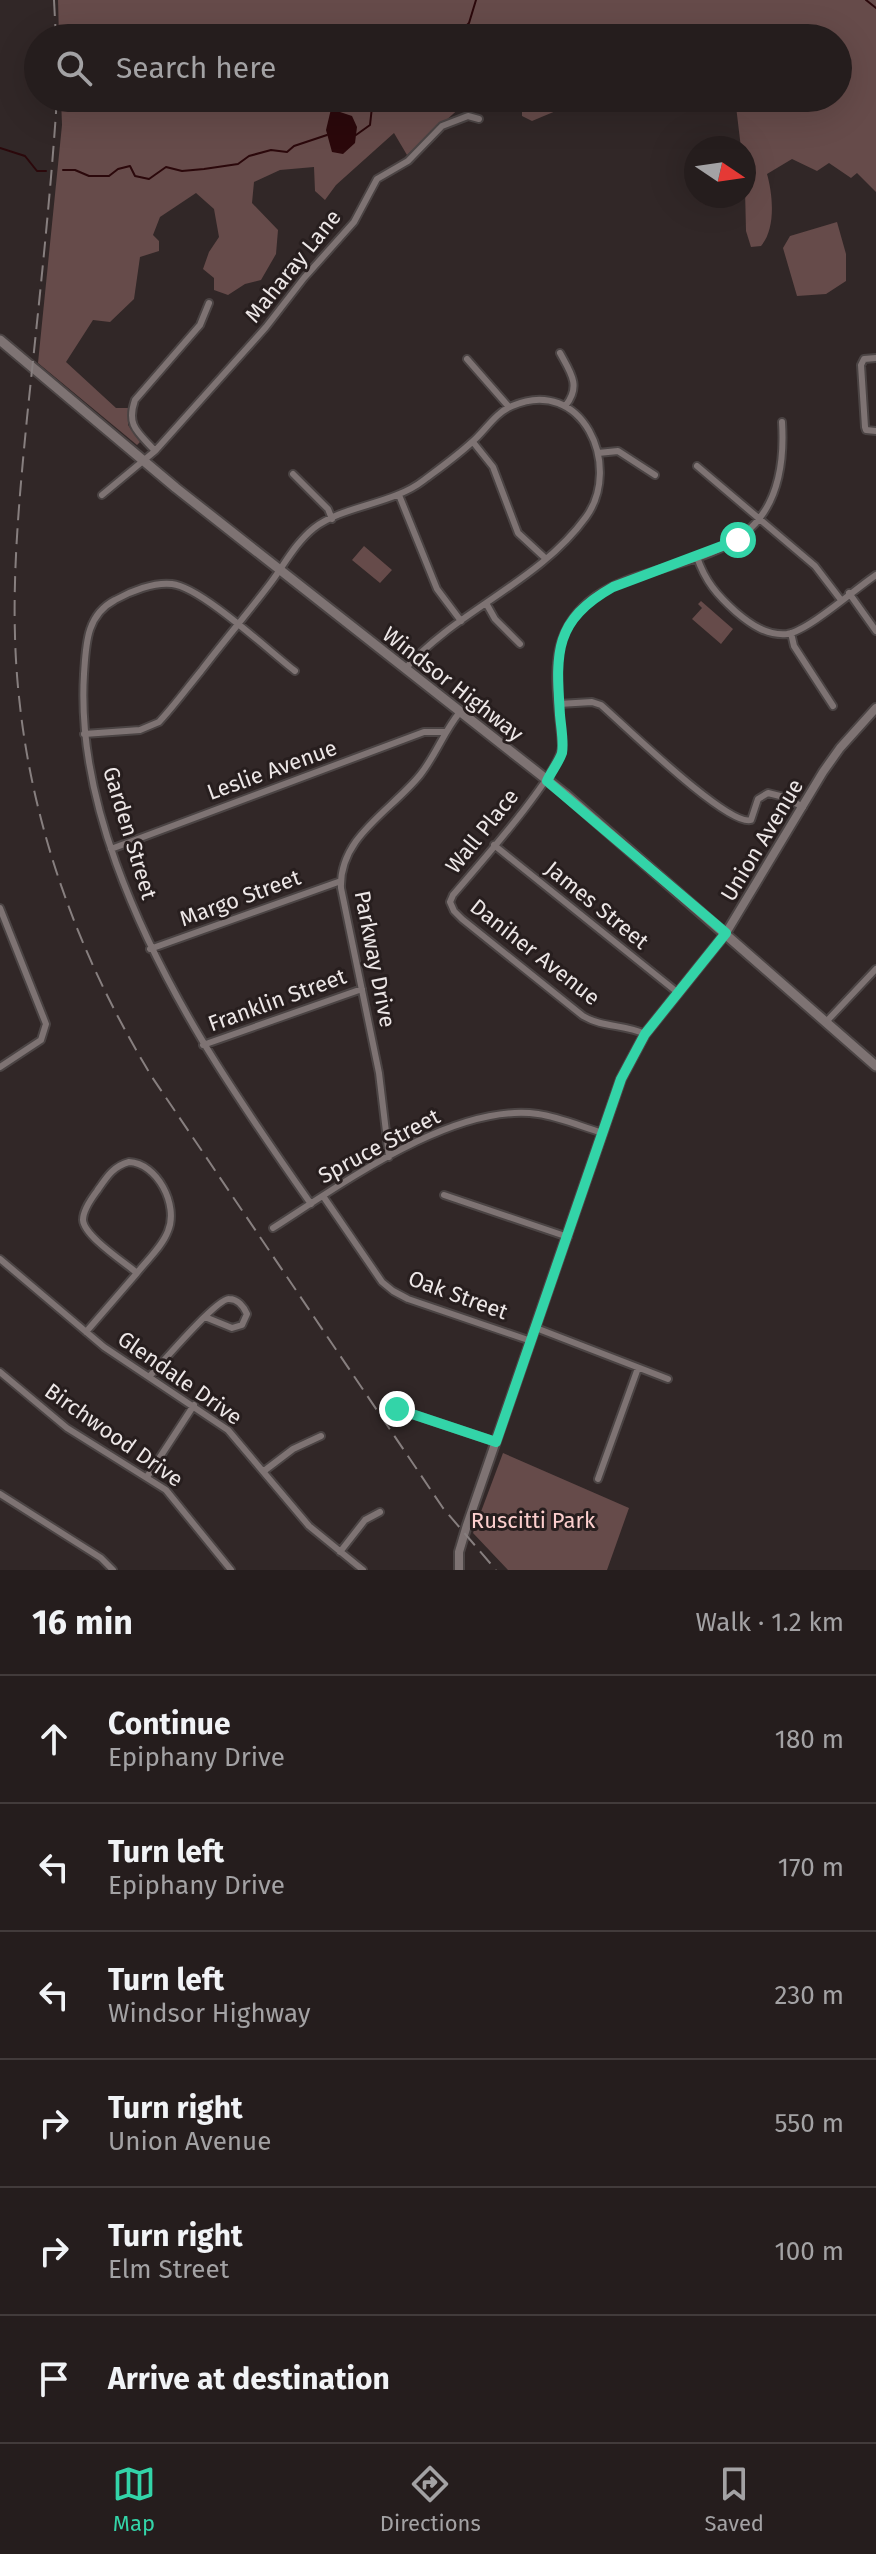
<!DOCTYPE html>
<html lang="en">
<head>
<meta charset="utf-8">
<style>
	:root { --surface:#251d1d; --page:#312a2a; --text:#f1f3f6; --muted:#a3a2a4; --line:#423b3b; --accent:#33d4a8 }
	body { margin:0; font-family:"Fira Sans",sans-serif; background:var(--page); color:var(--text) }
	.compass { position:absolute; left:684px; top:136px; width:72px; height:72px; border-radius:50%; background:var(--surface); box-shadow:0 8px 32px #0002; rotate:103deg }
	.stop { position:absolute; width:24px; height:24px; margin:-18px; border:6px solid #33d4a8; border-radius:50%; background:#fff }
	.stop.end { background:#33d4a8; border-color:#fff; box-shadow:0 2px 8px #0008 }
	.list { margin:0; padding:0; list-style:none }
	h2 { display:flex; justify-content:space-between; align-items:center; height:104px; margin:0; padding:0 32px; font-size:34px }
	h2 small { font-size:26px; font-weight:400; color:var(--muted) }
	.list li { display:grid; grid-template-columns:52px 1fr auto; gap:24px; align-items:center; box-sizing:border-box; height:128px; padding:0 32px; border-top:2px solid var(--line) }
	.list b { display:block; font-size:30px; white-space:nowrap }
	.list p { margin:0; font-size:26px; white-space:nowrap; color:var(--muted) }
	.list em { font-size:26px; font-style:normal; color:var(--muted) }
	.icon { flex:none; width:44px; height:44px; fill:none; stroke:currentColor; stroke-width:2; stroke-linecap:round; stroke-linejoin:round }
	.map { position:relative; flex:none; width:876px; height:1570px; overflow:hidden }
	.search { position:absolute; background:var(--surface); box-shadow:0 8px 32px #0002; left:24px; right:24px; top:24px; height:88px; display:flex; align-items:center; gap:20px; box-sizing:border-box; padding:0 28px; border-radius:44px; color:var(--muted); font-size:30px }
	.sheet { height:872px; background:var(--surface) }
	nav { display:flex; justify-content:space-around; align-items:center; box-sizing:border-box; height:112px; border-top:2px solid var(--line); background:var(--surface); font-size:22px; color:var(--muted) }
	nav a { display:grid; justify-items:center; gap:4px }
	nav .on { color:var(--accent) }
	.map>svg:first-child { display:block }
	.green { fill:#664b4a }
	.water { fill:#2b080b }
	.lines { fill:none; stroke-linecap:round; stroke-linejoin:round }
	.stream { stroke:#2b080b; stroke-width:2 }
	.minor-casing { stroke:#4b4444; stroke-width:10 }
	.tertiary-casing { stroke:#4b4444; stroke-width:12 }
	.secondary-casing { stroke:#4b4444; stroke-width:13 }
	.minor { stroke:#7e7373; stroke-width:6 }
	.tertiary { stroke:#7e7373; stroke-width:8 }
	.secondary { stroke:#7e7373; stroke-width:9 }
	.rail { stroke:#877f7f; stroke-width:2; stroke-dasharray:16 8; stroke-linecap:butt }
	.route { stroke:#33d4a8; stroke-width:10 }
	.labels { text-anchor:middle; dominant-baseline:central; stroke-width:6; stroke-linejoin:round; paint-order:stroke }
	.street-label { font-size:22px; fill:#ede7e7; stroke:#271e1e }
	.park-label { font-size:22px; fill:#fdcfce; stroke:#271e1e }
</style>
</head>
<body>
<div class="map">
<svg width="876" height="1570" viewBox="0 0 876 1570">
	<rect width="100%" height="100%" fill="#312727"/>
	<path class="green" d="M58,0H876V192L857,173L851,178L829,163L817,171L792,159L767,174C773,195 776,229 761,246L751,247L746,231L744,148H741L735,98H838V38H719L710,26L702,24L659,38H59Z
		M61,98H471L407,155L394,133L336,185L325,200L315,191L314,167L280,170L254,182L252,203L278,230L276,254L261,280L245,284L228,295L214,290V278L203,269L209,252L219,237L214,209L196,193L160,217L153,235L159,241V251L140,257L134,299L110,322L93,320L66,362L116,408H128V425L140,442L137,445L38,363L62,125Z
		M531,98H561L563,108L532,121L522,116V102Z
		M837,222L846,254V281L826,294L797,296L783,248L790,236Z
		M364,546L392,570L380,583L352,560Z
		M701,601L733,629L721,644L692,619L702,608L698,604Z
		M503,1453L629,1508L607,1570H508L473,1533Z"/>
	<path class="water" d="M331,109L352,116L357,127L355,143L343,154L332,152L326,130Z"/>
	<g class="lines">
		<path class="stream" d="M866,0L876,8
			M454,38L469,23L476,0
			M356,135L370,125L372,107L377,98
			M0,148L25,156L37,171H46
			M63,170H75L89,176H109L118,169L130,166L135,176L149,179L166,167L182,171L204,169L238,164L249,156L271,150L287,152L294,146L327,135"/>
		<defs>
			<path id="minor" d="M560,353C571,373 581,386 566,405
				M876,358L864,359L861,365L865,427L866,430L876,431
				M467,359L509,407
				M473,442L493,467L518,533L545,558
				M155,451C138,432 126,426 135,400L200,325L209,303
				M598,453L618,451L655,475
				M697,466L815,566L841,600
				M293,474L328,509L332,519
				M102,495L155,451L266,327L304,278L354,222L377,179L408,161L442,126L468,116L479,119
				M399,495L437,589L461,621
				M697,557C705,581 717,595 736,612C750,624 767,636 787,634C808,631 855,589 876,575
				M849,593L876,631
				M486,603L495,619L520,644
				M791,633L794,646L833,706
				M295,671C269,651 201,587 172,584C154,582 131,591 115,600C86,615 86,645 84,674C80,739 94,802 116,863C162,990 234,1094 311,1204
				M559,704L592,702L601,705C624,725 728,827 751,820L758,799L768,793L784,797L803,807
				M84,734L140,730L159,722C174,706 187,688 201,671C223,642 247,614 269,585C283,567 295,543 314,528C344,505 392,505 424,480C440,468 457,456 472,442C485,431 495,413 512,406C582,375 623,466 586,517C539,582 457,610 405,669
				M494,845L677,992
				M111,849L424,732H445
				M0,908L46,1024L41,1040L0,1067
				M150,949L341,881
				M826,1022L876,969
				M645,1034C625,1024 603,1028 583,1016L462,919L454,911L450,902L453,895C475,869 561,773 562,746C560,714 551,674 561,642C600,527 794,612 782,422
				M203,1045L362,989
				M389,1157L379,1073L341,888C339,837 391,811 420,775C436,755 444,731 460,712
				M129,1162C157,1163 179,1205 168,1231C162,1247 147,1260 137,1273C124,1262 84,1236 83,1220C83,1210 91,1199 97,1191C106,1178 113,1166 129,1162Z
				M444,1195L568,1237
				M323,1196L382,1282L393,1291L408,1299L531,1341
				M273,1228C342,1184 454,1102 538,1114C560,1117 582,1127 603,1133
				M0,1259L104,1347L228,1430L309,1526L363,1570
				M536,1328L668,1379
				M86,1332L137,1273
				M0,1372L67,1428L166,1490L231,1570
				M149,1377C160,1365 217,1298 229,1299C238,1299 244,1307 247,1314L242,1325L232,1328L205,1317
				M397,1409L496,1442
				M264,1471L293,1449L321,1436
				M147,1477L194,1405
				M598,1479L638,1368
				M0,1494L101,1558L113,1570
				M340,1552L365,1520L380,1512"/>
			<path id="tertiary" d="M459,1570V1552L467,1525L621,1079L645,1034L726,933L823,772L840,748L876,708"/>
			<path id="secondary" d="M0,340L176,488L565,794L876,1066"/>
		</defs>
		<use href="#minor" class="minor-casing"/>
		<use href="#tertiary" class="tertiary-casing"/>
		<use href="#secondary" class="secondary-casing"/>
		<use href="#minor" class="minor"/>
		<use href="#tertiary" class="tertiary"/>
		<use href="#secondary" class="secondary"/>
		<path class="rail" d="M54,0L56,38
			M57,98C50,205 38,312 27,418C18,511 9,604 19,697C33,833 81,960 152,1077L443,1508L496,1570"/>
	</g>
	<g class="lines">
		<path class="route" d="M397,1409L496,1442L621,1079L645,1034L726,933L547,781C551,772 559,762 562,753C564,742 561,727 560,715C556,653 553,621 613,587L738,540"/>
	</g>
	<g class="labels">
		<g class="street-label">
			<text transform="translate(293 266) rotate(-51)">Maharay Lane</text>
			<text transform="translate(453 684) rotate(38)">Windsor Highway</text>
			<text transform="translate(272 770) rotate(-20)">Leslie Avenue</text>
			<text transform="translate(482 831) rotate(-51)">Wall Place</text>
			<text transform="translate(130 833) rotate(73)">Garden Street</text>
			<text transform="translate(762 840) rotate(-59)">Union Avenue</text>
			<text transform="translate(240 898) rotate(-20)">Margo Street</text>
			<text transform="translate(597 905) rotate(39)">James Street</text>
			<text transform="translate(535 952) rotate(38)">Daniher Avenue</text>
			<text transform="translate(375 959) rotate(79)">Parkway Drive</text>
			<text transform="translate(277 1000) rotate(-20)">Franklin Street</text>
			<text transform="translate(379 1146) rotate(-28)">Spruce Street</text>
			<text transform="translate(458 1295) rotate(20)">Oak Street</text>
			<text transform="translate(180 1378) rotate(35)">Glendale Drive</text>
			<text transform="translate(114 1435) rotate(35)">Birchwood Drive</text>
		</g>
		<g class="park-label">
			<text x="533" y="1520">Ruscitti Park</text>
		</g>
	</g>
</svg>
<svg class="compass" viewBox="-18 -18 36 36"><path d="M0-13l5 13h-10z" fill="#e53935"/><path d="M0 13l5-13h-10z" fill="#a3a2a4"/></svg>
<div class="stop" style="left:738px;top:540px"></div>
<div class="stop end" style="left:397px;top:1409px"></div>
<div class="search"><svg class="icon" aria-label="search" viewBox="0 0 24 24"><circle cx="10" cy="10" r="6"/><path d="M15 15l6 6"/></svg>Search here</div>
</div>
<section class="sheet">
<h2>16 min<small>Walk · 1.2 km</small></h2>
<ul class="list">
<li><svg class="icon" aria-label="ahead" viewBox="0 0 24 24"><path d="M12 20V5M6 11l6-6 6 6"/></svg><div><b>Continue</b><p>Epiphany Drive</p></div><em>180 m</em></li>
<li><svg class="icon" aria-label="left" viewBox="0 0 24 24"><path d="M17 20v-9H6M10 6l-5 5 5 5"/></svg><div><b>Turn left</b><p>Epiphany Drive</p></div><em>170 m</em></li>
<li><svg class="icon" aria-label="left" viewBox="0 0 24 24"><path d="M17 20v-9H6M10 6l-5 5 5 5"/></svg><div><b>Turn left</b><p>Windsor Highway</p></div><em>230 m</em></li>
<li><svg class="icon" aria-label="right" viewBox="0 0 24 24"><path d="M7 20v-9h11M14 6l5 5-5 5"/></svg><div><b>Turn right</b><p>Union Avenue</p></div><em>550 m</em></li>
<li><svg class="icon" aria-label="right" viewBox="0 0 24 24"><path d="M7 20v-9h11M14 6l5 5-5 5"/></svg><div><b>Turn right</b><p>Elm Street</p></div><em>100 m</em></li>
<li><svg class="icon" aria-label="arrive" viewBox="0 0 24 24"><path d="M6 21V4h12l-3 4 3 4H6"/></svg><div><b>Arrive at destination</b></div></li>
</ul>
</section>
<nav>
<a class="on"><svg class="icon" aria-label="map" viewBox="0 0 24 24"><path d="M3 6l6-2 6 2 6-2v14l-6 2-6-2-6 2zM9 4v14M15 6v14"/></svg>Map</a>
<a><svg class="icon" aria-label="directions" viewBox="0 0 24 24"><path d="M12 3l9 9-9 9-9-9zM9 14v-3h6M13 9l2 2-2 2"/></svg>Directions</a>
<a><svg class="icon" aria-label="saved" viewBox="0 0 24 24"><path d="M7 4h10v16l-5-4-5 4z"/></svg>Saved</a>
</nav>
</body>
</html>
